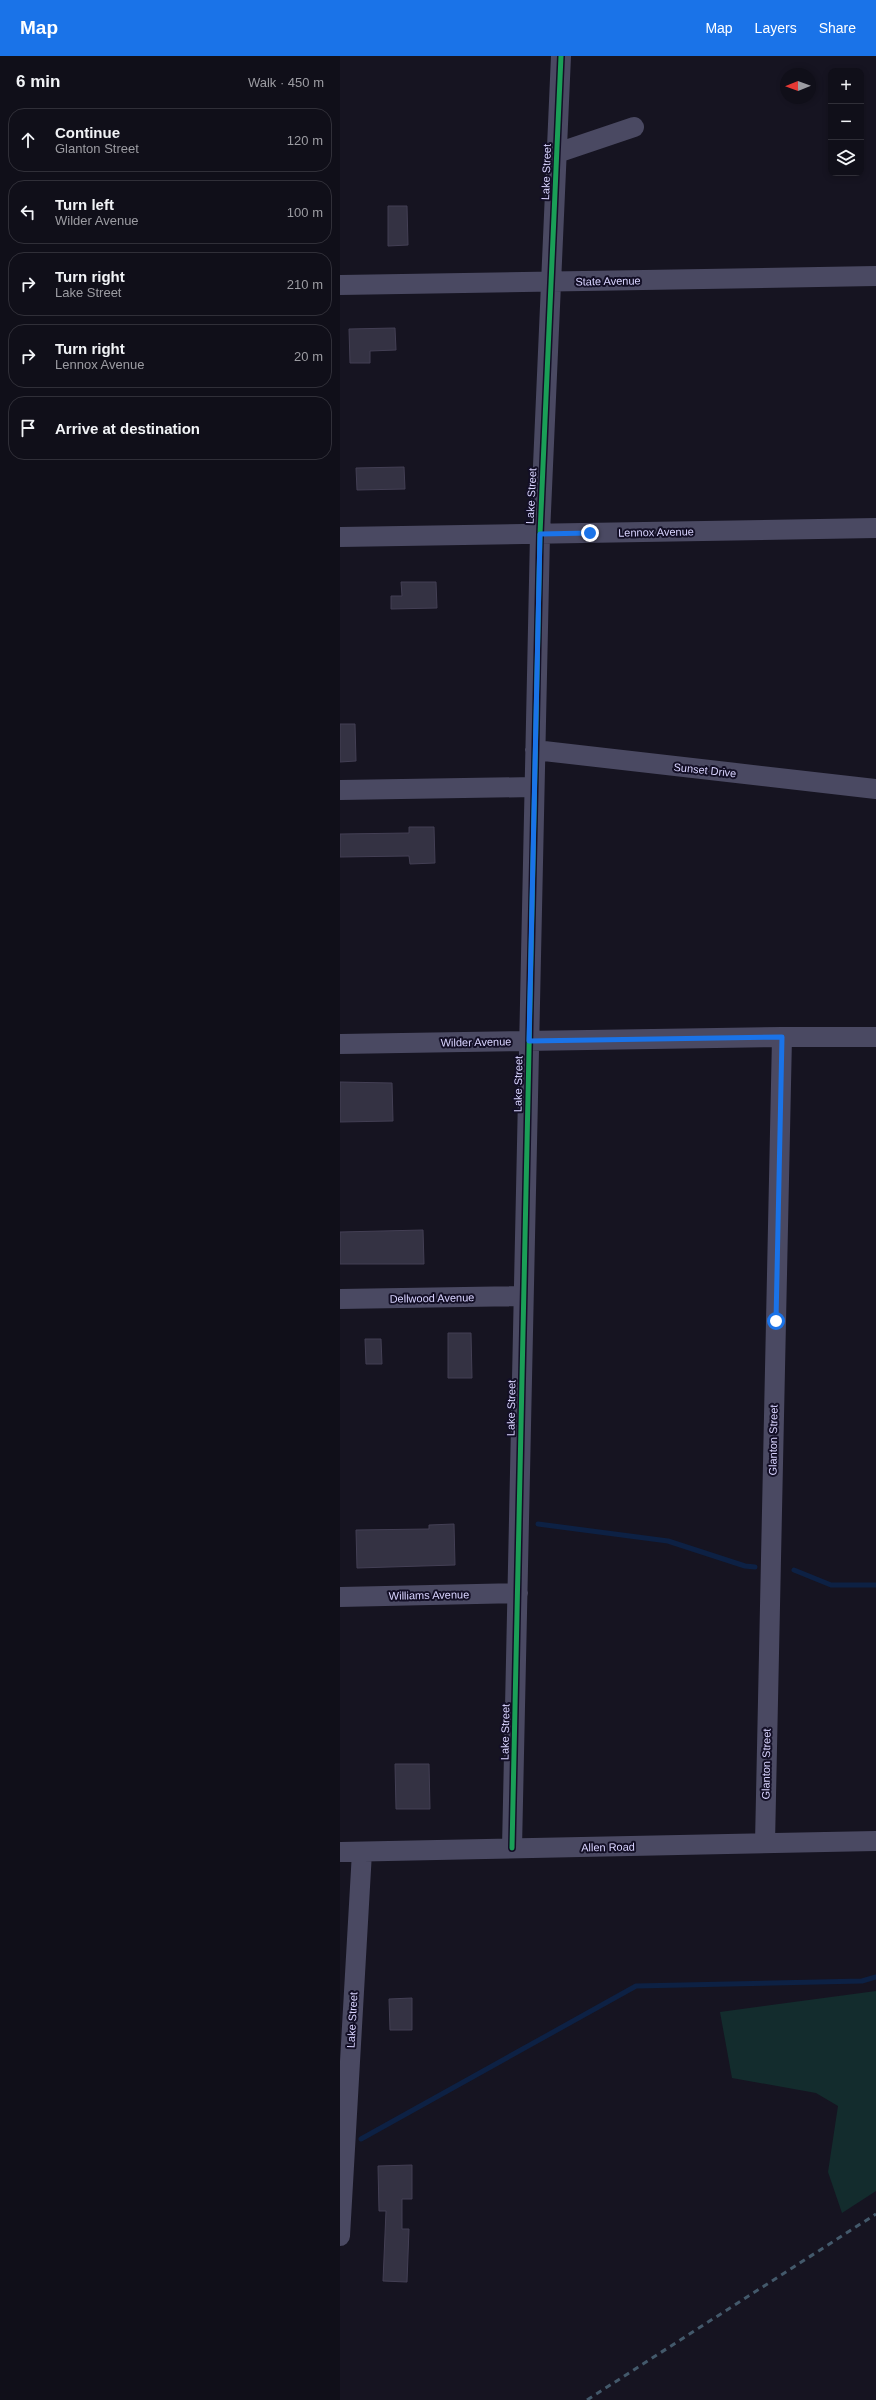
<!DOCTYPE html>
<html lang="en">
<head>
<meta charset="utf-8">
<style>
	:root { --surface:#100f19; --page:#191822; --text:#f1f3f6; --muted:#9c9ca2; --line:#302f38; --accent:#1a73e8 }
	body { margin:0; font-family:Arial,sans-serif; background:var(--page); color:var(--text) }
	.controls { position:absolute; right:12px; top:12px; display:grid; overflow:hidden; border-radius:8px; box-shadow:0 2px 6px #0003 }
	.controls button { width:36px; height:36px; display:grid; place-items:center; padding:0; border:0; border-bottom:1px solid var(--line); background:var(--surface); color:var(--text); font:20px sans-serif }
	.compass { position:absolute; left:440px; top:12px; width:36px; height:36px; border-radius:50%; background:var(--surface); box-shadow:0 2px 6px #0003; rotate:269deg }
	.stop { position:absolute; width:12px; height:12px; margin:-9px; border:3px solid #1a73e8; border-radius:50%; background:#fff }
	.stop.end { background:#1a73e8; border-color:#fff; box-shadow:0 1px 4px #0008 }
	.list { margin:0; padding:0; list-style:none }
	h2 { display:flex; justify-content:space-between; align-items:center; height:52px; margin:0; padding:0 16px; font-size:17px }
	h2 small { font-size:13px; font-weight:400; color:var(--muted) }
	.list li { display:grid; grid-template-columns:26px 1fr auto; gap:12px; align-items:center; box-sizing:border-box; height:64px; margin:0 8px 8px; padding:0 8px; border:1px solid var(--line); border-radius:16px }
	.list b { display:block; font-size:15px; white-space:nowrap }
	.list p { margin:0; font-size:13px; white-space:nowrap; color:var(--muted) }
	.list em { font-size:13px; font-style:normal; color:var(--muted) }
	.icon { flex:none; width:22px; height:22px; fill:none; stroke:currentColor; stroke-width:2; stroke-linecap:round; stroke-linejoin:round }
	.map { position:relative; flex:none; width:536px; height:2344px; overflow:hidden }
	header { display:flex; align-items:center; gap:24px; box-sizing:border-box; height:56px; padding:0 20px; background:var(--accent); color:#fff }
	header strong { font-size:19px }
	nav { display:flex; gap:22px; margin-inline-start:auto; font-size:14px }
	main { display:flex }
	aside { flex:1; background:var(--surface) }
	.map>svg:first-child { display:block }
	.green { fill:#132c2d }
	.lines { fill:none; stroke-linecap:round; stroke-linejoin:round }
	.stream { stroke:#0d2144; stroke-width:5 }
	.building { fill:#343243; stroke:#433f54 }
	.minor { stroke:#4a4962; stroke-width:20 }
	.rail { stroke:#43596b; stroke-width:3; stroke-dasharray:6 5; stroke-linecap:butt }
	.cycleway-casing { stroke:#130f26; stroke-width:8 }
	.cycleway { stroke:#1a9f57; stroke-width:5 }
	.route { stroke:#1a73e8; stroke-width:5 }
	.labels { text-anchor:middle; dominant-baseline:central; stroke-width:4; stroke-linejoin:round; paint-order:stroke }
	.street-label { font-size:11px; fill:#d9d4ff; stroke:#130f26 }
</style>
</head>
<body>
<header>
<strong>Map</strong>
<nav><a>Map</a><a>Layers</a><a>Share</a></nav>
</header>
<main>
<aside>
<h2>6 min<small>Walk · 450 m</small></h2>
<ul class="list">
<li><svg class="icon" aria-label="ahead" viewBox="0 0 24 24"><path d="M12 20V5M6 11l6-6 6 6"/></svg><div><b>Continue</b><p>Glanton Street</p></div><em>120 m</em></li>
<li><svg class="icon" aria-label="left" viewBox="0 0 24 24"><path d="M17 20v-9H6M10 6l-5 5 5 5"/></svg><div><b>Turn left</b><p>Wilder Avenue</p></div><em>100 m</em></li>
<li><svg class="icon" aria-label="right" viewBox="0 0 24 24"><path d="M7 20v-9h11M14 6l5 5-5 5"/></svg><div><b>Turn right</b><p>Lake Street</p></div><em>210 m</em></li>
<li><svg class="icon" aria-label="right" viewBox="0 0 24 24"><path d="M7 20v-9h11M14 6l5 5-5 5"/></svg><div><b>Turn right</b><p>Lennox Avenue</p></div><em>20 m</em></li>
<li><svg class="icon" aria-label="arrive" viewBox="0 0 24 24"><path d="M6 21V4h12l-3 4 3 4H6"/></svg><div><b>Arrive at destination</b></div></li>
</ul>
</aside>
<div class="map">
<svg width="536" height="2344" viewBox="0 0 536 2344">
	<rect width="100%" height="100%" fill="#161421"/>
	<path class="green" d="M536,1935V2135L502,2157L488,2116L498,2050L476,2037L392,2022L380,1956Z"/>
	<g class="lines">
		<path class="stream" d="M198,1468L328,1485L405,1510L415,1511
			M454,1514L491,1529H536
			M21,2083L296,1930L522,1925L536,1921"/>
	</g>
	<path class="building" d="M48,150H67L68,189L48,190Z
		M55,272L56,294L30,295V307H10L9,273Z
		M64,411L65,433L17,434L16,412Z
		M61,526H96L97,552L51,553V540H62Z
		M0,668H15L16,705L0,706Z
		M69,771H94L95,807L70,808L69,800L0,801V778L69,777Z
		M0,1026L52,1027L53,1065L0,1066Z
		M83,1174L84,1208H0V1176Z
		M108,1277H131L132,1322H108Z
		M25,1283H41L42,1308H26Z
		M114,1468L115,1509L17,1512L16,1474L89,1473V1469Z
		M55,1708H89L90,1753H56Z
		M72,1942V1974H50L49,1943Z
		M72,2109V2143H62V2173H69L67,2226L43,2225L46,2155H39L38,2110Z"/>
	<g class="lines">
		<path class="minor" d="M217,97L294,71
			M0,229L536,220
			M0,481L536,472
			M195,694L536,733
			M0,734L194,731
			M0,988L442,981H536
			M0,1243L183,1240
			M0,1541L178,1537
			M425,1787L442,981
			M172,1792L200,478L221,0
			M0,1796L536,1785
			M0,2180L22,1796"/>
		<path class="rail" d="M247,2344L536,2158"/>
		<defs>
			<path id="cycleway" d="M172,1792L200,478L221,0"/>
		</defs>
		<use href="#cycleway" class="cycleway-casing"/>
		<use href="#cycleway" class="cycleway"/>
	</g>
	<g class="lines">
		<path class="route" d="M250,477L200,478L189,985L442,981L436,1265"/>
	</g>
	<g class="labels">
		<g class="street-label">
			<text transform="translate(206 116) rotate(-88)">Lake Street</text>
			<text transform="translate(268 225) rotate(-1)">State Avenue</text>
			<text transform="translate(191 440) rotate(-87)">Lake Street</text>
			<text transform="translate(316 476) rotate(-1)">Lennox Avenue</text>
			<text transform="translate(365 714) rotate(6)">Sunset Drive</text>
			<text transform="translate(136 986) rotate(-1)">Wilder Avenue</text>
			<text transform="translate(178 1028) rotate(-89)">Lake Street</text>
			<text transform="translate(92 1242) rotate(-1)">Dellwood Avenue</text>
			<text transform="translate(171 1352) rotate(-89)">Lake Street</text>
			<text transform="translate(433 1384) rotate(-89)">Glanton Street</text>
			<text transform="translate(89 1539) rotate(-1)">Williams Avenue</text>
			<text transform="translate(165 1676) rotate(-89)">Lake Street</text>
			<text transform="translate(426 1708) rotate(-89)">Glanton Street</text>
			<text transform="translate(268 1791) rotate(-1)">Allen Road</text>
			<text transform="translate(12 1964) rotate(-87)">Lake Street</text>
		</g>
	</g>
</svg>
<div class="controls">
<button>+</button>
<button>−</button>
<button><svg class="icon" aria-label="layers" viewBox="0 0 24 24"><path d="M12 4l9 5-9 5-9-5zM3 14l9 5 9-5"/></svg></button>
</div>
<svg class="compass" viewBox="-18 -18 36 36"><path d="M0-13l5 13h-10z" fill="#e53935"/><path d="M0 13l5-13h-10z" fill="#9c9ca2"/></svg>
<div class="stop" style="left:436px;top:1265px"></div>
<div class="stop end" style="left:250px;top:477px"></div>
</div>
</main>
</body>
</html>
